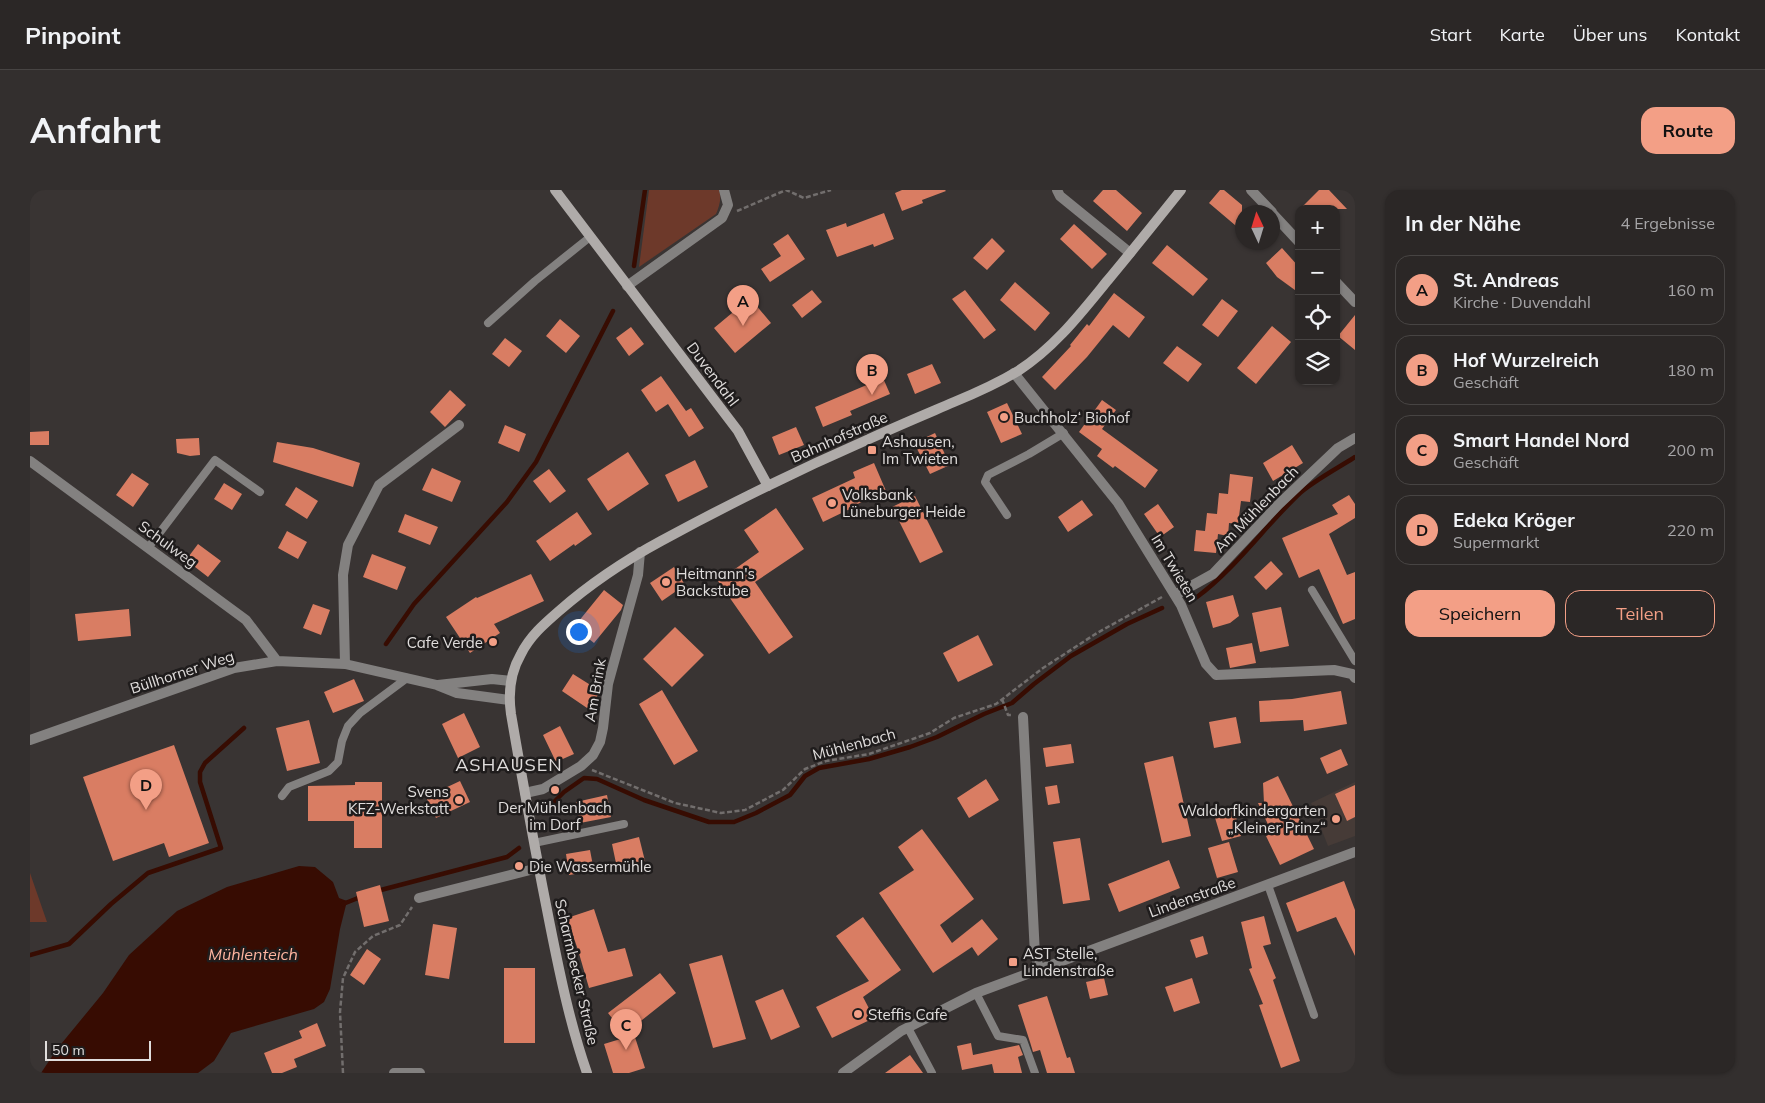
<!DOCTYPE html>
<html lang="de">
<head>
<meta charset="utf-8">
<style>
	:root { --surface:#2b2726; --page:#332f2e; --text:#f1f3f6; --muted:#a6a5a7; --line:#474443; --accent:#f39f86 }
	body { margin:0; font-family:Mulish,sans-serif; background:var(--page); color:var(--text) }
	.controls { position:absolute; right:15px; top:15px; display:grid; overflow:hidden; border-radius:10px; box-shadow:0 1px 4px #0004 }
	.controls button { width:45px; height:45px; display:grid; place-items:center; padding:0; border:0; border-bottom:1px solid var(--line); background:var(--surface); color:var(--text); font:25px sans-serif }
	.compass { position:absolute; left:1205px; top:15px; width:45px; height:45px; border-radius:50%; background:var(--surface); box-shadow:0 1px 4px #0004; rotate:356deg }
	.scale { position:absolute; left:15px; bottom:12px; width:106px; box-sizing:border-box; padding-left:5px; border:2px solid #e0dddc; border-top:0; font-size:14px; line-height:18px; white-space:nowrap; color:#e0dddc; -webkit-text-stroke:4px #1f1c1c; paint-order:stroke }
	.you { position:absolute; left:548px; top:441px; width:18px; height:18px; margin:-12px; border:4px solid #fff; border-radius:50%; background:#1a73e8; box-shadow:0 0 0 8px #1a73e833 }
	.badge { display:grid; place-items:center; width:32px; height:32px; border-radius:50%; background:var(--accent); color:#111; font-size:16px; font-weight:700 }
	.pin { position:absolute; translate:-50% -41px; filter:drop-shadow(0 1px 2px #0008) }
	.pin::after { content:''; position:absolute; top:26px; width:18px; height:15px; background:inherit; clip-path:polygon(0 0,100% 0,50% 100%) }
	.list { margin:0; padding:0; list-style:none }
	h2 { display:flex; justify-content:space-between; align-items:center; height:65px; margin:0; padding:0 20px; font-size:21px }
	h2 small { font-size:16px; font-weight:400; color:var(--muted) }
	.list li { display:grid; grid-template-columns:32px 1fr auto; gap:15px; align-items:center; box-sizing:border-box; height:70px; margin:0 10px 10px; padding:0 10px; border:1px solid var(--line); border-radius:15px }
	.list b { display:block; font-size:19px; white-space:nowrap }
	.list p { margin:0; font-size:16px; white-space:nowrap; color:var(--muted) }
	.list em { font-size:16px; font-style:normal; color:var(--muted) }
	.actions { display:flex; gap:10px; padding:15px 20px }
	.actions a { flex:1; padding:11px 0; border:1px solid var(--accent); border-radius:15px; text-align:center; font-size:18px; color:var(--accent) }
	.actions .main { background:var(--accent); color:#111 }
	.icon { flex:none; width:28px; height:28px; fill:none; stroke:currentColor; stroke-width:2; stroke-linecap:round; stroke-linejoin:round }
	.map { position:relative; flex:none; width:1325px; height:883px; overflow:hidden; border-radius:15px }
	header { display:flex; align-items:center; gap:30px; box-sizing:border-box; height:70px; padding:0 25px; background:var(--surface); border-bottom:1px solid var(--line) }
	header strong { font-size:24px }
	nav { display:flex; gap:28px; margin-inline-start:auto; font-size:18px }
	.intro { display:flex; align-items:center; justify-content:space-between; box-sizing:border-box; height:120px; padding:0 30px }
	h1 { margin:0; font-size:35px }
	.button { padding:12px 22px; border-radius:15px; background:var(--accent); color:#111; font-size:18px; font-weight:700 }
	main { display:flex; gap:30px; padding:0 30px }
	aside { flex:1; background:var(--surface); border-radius:15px; box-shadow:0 1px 4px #0004 }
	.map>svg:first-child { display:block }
	.built { fill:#463b37 }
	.green { fill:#6d392a }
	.water { fill:#370c02 }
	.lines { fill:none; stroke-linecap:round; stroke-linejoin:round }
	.stream { stroke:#370c02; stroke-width:4.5 }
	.building { fill:#d97d63 }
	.path { stroke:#726e6d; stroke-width:2.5; stroke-dasharray:5 2.5; stroke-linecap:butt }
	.lane { stroke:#838180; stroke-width:8 }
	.street { stroke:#838180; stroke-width:10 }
	.secondary { stroke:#afaba9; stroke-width:10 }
	.poi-dot { fill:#f39f86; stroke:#1f1c1c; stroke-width:2 }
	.labels { text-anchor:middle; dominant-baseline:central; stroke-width:5; stroke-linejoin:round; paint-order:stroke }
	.street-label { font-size:15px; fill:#e0dddc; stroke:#1f1c1c }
	.poi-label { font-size:15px; fill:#e0dddc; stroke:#1f1c1c; text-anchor:start }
	.water-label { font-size:16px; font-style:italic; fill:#feb5a0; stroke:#1f1c1c }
	.quarter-label { font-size:18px; letter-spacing:1px; fill:#e0dddc; stroke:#1f1c1c }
</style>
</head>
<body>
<header>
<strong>Pinpoint</strong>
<nav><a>Start</a><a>Karte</a><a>Über uns</a><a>Kontakt</a></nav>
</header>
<div class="intro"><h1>Anfahrt</h1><a class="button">Route</a></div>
<main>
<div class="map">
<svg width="1325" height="883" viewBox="0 0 1325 883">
	<rect width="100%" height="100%" fill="#393433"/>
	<path class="built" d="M1325,592V646L1298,656L1281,613Z"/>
	<path class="green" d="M619,0H689C692,8 689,17 686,24L609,77Z
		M0,683L17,732H0Z"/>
	<path class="water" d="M269,676L285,677L303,692L309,708L317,711L310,739L300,799L294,812L284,819L201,843L184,871L168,883H11L27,859L73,803L99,765L147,721L197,697Z"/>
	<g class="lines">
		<path class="stream" d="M604,76L615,0
			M1167,407C1205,379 1235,336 1270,303C1285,290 1308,278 1325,267
			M356,454L384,414L477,312L506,272L583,121
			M513,623L534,602L554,588L567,589L614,610L679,632H704L726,623L760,605L775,586L789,578L839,569L880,557L907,547L954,524L982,513L1004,494L1041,466L1097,434L1132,418
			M347,701L477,667L489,658
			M313,714L333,706
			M0,765L39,754L81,714L118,683L191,658L170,592V582L175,573L214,538"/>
	</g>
	<path class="building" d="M872,0H915L916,1L892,10L893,13L872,21L865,3Z
		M1073,0H1086L1112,23L1097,41L1063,11Z
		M1190,0H1194L1212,15V41L1179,13Z
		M1289,0H1299L1317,19H1270Z
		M854,23L864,49L844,57L843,54L807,67L796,40L816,33L817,37Z
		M1044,34L1077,64L1062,79L1030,49Z
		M758,44L775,69L740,92L731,79L751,66L743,54Z
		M962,48L975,61L957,80L943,68Z
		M1137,55L1178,89L1163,106L1122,73Z
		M1252,58L1269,77V103L1247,87L1236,73Z
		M985,92L1020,123L1005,141L970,110Z
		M782,100L792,112L772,128L762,115Z
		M935,100L966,140L954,149L922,109Z
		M1084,103L1115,127L1099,148L1083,135L1057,167L1025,200L1012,187L1041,156L1040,155L1057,134L1059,136Z
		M720,108L741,133L705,163L684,138Z
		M1192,109L1208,121L1188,147L1172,135Z
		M1325,125V160L1308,146Z
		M530,129L550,146L536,163L516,146Z
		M1242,136L1261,152L1226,194L1207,178Z
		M601,137L614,154L599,166L586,148Z
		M475,148L492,161L479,177L462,164Z
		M1147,156L1172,174L1158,192L1133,173Z
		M902,174L911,193L885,204L877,184Z
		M631,186L656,221L661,218L674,238L659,247L638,214L626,222L611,200Z
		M853,188L860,204L820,221L822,225L793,237L785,217Z
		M420,200L436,215L415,237L400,222Z
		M1072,210L1086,220L1072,239L1128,280L1115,298L1085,276L1083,278L1067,266L1072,259L1049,242Z
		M977,213L992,244L971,253L957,222Z
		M475,235L496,244L489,262L468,253Z
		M766,237L774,255L749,265L742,247Z
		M19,241V255H0V242Z
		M905,243L920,275L900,284L884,253Z
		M169,248L170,265L160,266L147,263L146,249Z
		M247,252L283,258L330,273L323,297L243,272Z
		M1262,255L1273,273L1243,291L1233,273Z
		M598,262L619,294L578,321L557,289Z
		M665,270L678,297L648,312L635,285Z
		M844,273L856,301L821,317L822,318L793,332L782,308L825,288L823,282Z
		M402,278L431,291L422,312L392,300Z
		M519,279L536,301L520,313L503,291Z
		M102,283L119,294L103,317L86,305Z
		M1200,284L1223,287L1220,312L1211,311L1208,334L1199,333L1198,346L1188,344L1186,363L1164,361L1166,340L1175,341L1177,323L1187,324L1189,303L1198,304Z
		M194,293L212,304L202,320L184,309Z
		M266,297L288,311L277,329L255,315Z
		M1319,305L1325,314V328L1299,344L1317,385L1325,382V429L1313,434L1289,379L1269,388L1252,348L1308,324L1302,315Z
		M885,306L913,362L890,373L862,317Z
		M1052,310L1063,325L1038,342L1028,327Z
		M1128,314L1144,337L1130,347L1114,324Z
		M746,318L774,359L725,392L763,447L739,464L688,391L729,362L714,340Z
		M547,322L562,344L545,356L544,354L520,371L506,351Z
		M375,324L408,337L400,355L368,342Z
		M257,341L277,352L268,369L248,358Z
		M168,354L191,371L178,387L156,370Z
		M342,364L376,377L367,400L333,387Z
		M1241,371L1253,384L1236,400L1224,387Z
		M644,377L655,395L632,411L620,393Z
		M501,384L514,411L464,434L470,443L440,463L416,427L446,407L447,408Z
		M574,400L593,415L591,420L564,453L544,437Z
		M1203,405L1209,426L1200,433L1183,438L1176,412Z
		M283,414L300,420L291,445L273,438Z
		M1251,417L1259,456L1230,462L1222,423Z
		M99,419L101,446L48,451L45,424Z
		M645,437L674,465L642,497L613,469Z
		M948,445L963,475L928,492L913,463Z
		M1222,453L1226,473L1200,478L1196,458Z
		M543,484L570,501L560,520L532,501Z
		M324,489L334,511L303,523L294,502Z
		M632,500L668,561L644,575L609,514Z
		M1311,501L1317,534L1274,541L1273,530L1230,532L1229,511L1262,509Z
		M434,523L450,557L428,568L412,534Z
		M1206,527L1211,553L1184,558L1179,532Z
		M279,530L290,573L257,581L246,538Z
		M530,536L544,564L526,572L513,545Z
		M1041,554L1044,573L1016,577L1013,558Z
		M144,555L179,653L139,667L134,653L83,671L53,587Z
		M1311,559L1318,575L1297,584L1290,568Z
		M1143,566L1161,646L1132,653L1114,573Z
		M1248,586L1284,659L1250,675L1236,646L1242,643L1228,613H1234L1233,593Z
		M956,589L969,610L939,628L927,608Z
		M430,591L440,612L406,628L396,607Z
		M325,592H352V658H324V631H278V596L325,595Z
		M1027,595L1030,613L1018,615L1015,597Z
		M1325,595V627L1317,631L1305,604Z
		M577,605L581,627L550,633L546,612Z
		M1203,616L1211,646L1192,651L1183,621Z
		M892,639L944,709L910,735L922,753L952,729L968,749L948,766L942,757L903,783L849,703L884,680L868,657Z
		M609,647L615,671L587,678L582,654Z
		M1050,648L1060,710L1033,714L1023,652Z
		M1199,652L1208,682L1187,688L1178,658Z
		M560,660L564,681L539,685L536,664Z
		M1139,670L1150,698L1089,722L1078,694Z
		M1314,691L1325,720V766L1306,727L1267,742L1256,713Z
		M350,695L359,731L334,737L326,702Z
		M564,719L578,762L595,758L603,786L559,798L548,760L537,728Z
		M1234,726L1241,754L1233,756L1246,788L1243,790L1270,871L1251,878L1229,815L1233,814L1219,779L1222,778L1211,732Z
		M833,727L871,780L833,807L844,828L802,848L786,817L839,791L806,746Z
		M403,734L427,738L419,789L395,785Z
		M1173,746L1178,764L1166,768L1160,750Z
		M337,759L351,769L334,795L320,785Z
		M692,765L716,849L683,858L659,774Z
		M474,778H505V853H474Z
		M630,783L646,803L602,838L615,878L599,883H583L574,854L597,847L578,823Z
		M1074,788L1078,805L1060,809L1056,792Z
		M1162,788L1170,813L1144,822L1135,797Z
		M753,799L770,837L741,850L725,811Z
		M1017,806L1037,868L1040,867L1045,883H1017L1010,860L1003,862L1000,852L988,815Z
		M287,833L296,856L264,869L267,877L252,883H242L234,863L272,848L269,841Z
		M941,853L943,865L989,855L993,865L988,867L992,883H964L962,874L932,880L927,856Z
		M880,865L893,883H855Z"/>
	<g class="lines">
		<path class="path" d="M707,21L756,0L774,8L801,0
			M972,509L978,525H982
			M562,580L645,613L691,623L715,620L753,600L775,579L796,571L839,564L900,543L924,528L966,514L1013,478L1067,443L1132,407
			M313,883L310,822L313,788L325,762L343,746L370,735L382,717"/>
		<path class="lane" d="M458,133L505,91L560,47
			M977,325L955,292L958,285L999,264L1034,243
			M118,358L185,270L230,302
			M1282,400L1325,471
			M252,606L259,597L299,581L308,572L312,551L318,536L330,523L377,488
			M504,653L594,634
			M1238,695L1284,825
			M946,803L968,846L993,850L1005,883
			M878,838L902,883"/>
		<path class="street" d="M1027,0L1030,6L1100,63
			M1221,0L1242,22
			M1242,23L1269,52
			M1306,92L1325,112
			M597,96L692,28L698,15L694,0
			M984,183L1088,313L1151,415L1176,474L1186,485L1304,480L1322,484L1325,488
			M0,271L216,430L247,471
			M1145,405L1183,384L1249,314L1308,258L1325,248
			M315,474L313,385L318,355L349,295L429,235
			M408,495L462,489L481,491
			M993,527L1005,765L1009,778
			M0,550L204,478L247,471L315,474L407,495L427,503L479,510
			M495,603L513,599L551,576L563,565L570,552L573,538L578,494L608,385L610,362
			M389,708L508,678
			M364,883H390
			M813,883L871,841L946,803L1325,662"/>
		<path class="secondary" d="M525,0L708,241L738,296
			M557,883C540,834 530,785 520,735C506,665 493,594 481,524C478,503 480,483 491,464C500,446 514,434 529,421C561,393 594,371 631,351C699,314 768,280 839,249C867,236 896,224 924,212C946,203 968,193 988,181C1025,157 1051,123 1078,90C1103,60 1127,30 1151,0"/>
	</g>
	<g class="poi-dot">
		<circle cx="974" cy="227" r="5"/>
		<rect x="837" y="255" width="10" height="10" rx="2.5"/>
		<circle cx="802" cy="313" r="5"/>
		<circle cx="636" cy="392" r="5"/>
		<circle cx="463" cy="452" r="5"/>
		<circle cx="525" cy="600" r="5"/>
		<circle cx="429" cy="610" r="5"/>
		<circle cx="1306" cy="629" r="5"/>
		<circle cx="489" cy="676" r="5"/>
		<rect x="978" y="767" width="10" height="10" rx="2.5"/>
		<circle cx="828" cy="824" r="5"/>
	</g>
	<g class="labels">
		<g class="street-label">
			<text transform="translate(683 184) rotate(53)">Duvendahl</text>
			<text transform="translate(809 247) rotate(-24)">Bahnhofstraße</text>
			<text transform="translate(1226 319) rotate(-46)">Am Mühlenbach</text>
			<text transform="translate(138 354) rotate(36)">Schulweg</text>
			<text transform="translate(1145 378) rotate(59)">Im Twieten</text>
			<text transform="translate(152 482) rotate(-18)">Büllhorner Weg</text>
			<text transform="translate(565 500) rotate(-80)">Am Brink</text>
			<text transform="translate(824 554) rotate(-15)">Mühlenbach</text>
			<text transform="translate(1162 707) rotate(-20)">Lindenstraße</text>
			<text transform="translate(547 782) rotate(77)">Scharmbecker Straße</text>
		</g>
		<g class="poi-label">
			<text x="984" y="227">Buchholz‘ Biohof</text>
			<text x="852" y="251">Ashausen,<tspan x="852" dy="17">Im Twieten</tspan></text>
			<text x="812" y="304">Volksbank<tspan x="812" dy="17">Lüneburger Heide</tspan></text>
			<text x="646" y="383">Heitmann's<tspan x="646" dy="17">Backstube</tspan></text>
			<text x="453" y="452" text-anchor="end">Cafe Verde</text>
			<text x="419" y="601" text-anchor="end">Svens<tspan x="419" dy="17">KFZ-Werkstatt</tspan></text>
			<text x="525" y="617" text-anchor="middle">Der Mühlenbach<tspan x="525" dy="17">im Dorf</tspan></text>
			<text x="1296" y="620" text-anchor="end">Waldorfkindergarten<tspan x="1296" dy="17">„Kleiner Prinz“</tspan></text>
			<text x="499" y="676">Die Wassermühle</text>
			<text x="993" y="763">AST Stelle,<tspan x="993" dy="17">Lindenstraße</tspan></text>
			<text x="838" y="824">Steffis Cafe</text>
		</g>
		<g class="water-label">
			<text x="223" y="764">Mühlenteich</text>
		</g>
		<g class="quarter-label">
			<text x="479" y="574">ASHAUSEN</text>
		</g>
	</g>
</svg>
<div class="controls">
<button>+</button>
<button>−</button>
<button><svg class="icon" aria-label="locate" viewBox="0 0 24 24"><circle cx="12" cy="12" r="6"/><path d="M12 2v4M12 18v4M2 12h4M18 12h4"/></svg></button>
<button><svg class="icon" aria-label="layers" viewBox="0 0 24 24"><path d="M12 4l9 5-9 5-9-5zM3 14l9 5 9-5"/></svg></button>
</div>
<svg class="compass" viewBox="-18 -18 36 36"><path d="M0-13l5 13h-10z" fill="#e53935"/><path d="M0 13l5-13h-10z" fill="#a6a5a7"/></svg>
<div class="scale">50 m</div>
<div class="you"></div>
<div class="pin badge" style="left:713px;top:136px">A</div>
<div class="pin badge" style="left:842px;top:205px">B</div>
<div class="pin badge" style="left:596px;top:860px">C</div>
<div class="pin badge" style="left:116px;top:620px">D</div>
</div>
<aside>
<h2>In der Nähe<small>4 Ergebnisse</small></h2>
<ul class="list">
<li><span class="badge">A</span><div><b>St. Andreas</b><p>Kirche · Duvendahl</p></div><em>160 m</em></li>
<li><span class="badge">B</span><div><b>Hof Wurzelreich</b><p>Geschäft</p></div><em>180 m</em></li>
<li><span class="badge">C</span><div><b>Smart Handel Nord</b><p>Geschäft</p></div><em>200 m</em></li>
<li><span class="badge">D</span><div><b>Edeka Kröger</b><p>Supermarkt</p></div><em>220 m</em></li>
</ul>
<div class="actions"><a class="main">Speichern</a><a>Teilen</a></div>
</aside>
</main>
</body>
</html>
